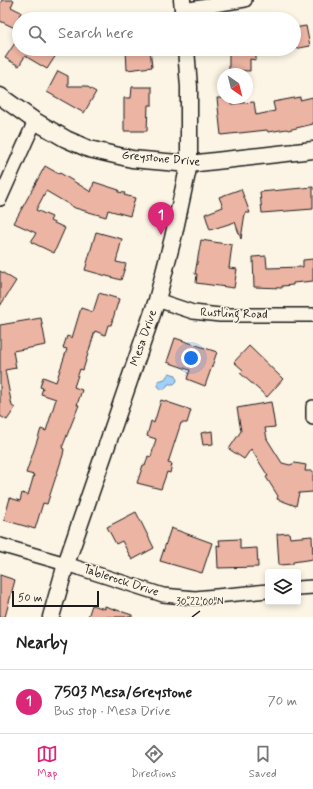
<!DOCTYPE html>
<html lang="en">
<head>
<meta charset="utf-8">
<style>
	:root { --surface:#fff; --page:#f2f2f2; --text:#222; --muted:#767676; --line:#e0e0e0; --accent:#db2777 }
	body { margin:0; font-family:Mynerve,sans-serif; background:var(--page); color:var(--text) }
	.controls { position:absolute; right:12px; bottom:12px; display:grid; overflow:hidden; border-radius:4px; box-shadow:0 2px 6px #0003 }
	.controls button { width:36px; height:36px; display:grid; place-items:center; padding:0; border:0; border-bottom:1px solid var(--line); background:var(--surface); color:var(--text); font:20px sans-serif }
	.compass { position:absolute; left:217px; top:68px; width:36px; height:36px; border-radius:50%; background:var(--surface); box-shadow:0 2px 6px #0003; rotate:145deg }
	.scale { position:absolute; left:12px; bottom:10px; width:87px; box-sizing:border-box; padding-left:4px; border:2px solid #1c1c1c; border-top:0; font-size:11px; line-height:14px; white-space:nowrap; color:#1c1c1c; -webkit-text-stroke:3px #fcf5e5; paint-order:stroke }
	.you { position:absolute; left:191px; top:358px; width:14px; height:14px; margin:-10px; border:3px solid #fff; border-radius:50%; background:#1a73e8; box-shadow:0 0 0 6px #1a73e833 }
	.badge { display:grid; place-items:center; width:26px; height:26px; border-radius:50%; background:var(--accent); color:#fff; font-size:13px; font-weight:700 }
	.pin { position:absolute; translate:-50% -33px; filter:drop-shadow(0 1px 2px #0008) }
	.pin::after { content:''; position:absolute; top:21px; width:14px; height:12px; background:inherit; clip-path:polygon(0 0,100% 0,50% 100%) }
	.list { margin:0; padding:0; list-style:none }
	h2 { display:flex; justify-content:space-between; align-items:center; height:52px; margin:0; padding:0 16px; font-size:17px }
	h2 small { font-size:13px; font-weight:400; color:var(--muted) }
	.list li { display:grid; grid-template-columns:26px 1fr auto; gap:12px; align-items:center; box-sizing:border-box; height:64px; padding:0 16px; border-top:1px solid var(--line) }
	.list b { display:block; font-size:15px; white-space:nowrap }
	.list p { margin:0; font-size:13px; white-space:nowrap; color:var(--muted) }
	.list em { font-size:13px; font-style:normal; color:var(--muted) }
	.icon { flex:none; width:22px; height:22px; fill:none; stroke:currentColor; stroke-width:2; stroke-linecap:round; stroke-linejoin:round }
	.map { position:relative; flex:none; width:313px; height:617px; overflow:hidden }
	.search { position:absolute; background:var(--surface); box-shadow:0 2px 6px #0003; left:12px; right:12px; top:12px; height:44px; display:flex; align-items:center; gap:10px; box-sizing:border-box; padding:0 14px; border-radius:22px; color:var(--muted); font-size:15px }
	.sheet { height:116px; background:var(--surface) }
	nav { display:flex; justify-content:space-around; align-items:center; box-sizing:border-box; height:56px; border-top:1px solid var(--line); background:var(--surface); font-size:11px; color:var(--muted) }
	nav a { display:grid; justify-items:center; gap:2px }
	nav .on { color:var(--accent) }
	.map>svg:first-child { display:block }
	.water { fill:#a0d1fd; stroke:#6b89a3 }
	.building { fill:#ecb4a3; stroke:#1c1c1c }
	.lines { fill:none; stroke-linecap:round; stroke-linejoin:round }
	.minor-casing { stroke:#1c1c1c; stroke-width:16 }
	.tertiary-casing { stroke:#1c1c1c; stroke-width:19 }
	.minor { stroke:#fcf5e5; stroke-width:13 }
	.tertiary { stroke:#fcf5e5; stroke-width:16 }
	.ticks { fill:none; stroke:#1c1c1c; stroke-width:1.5 }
	.labels { text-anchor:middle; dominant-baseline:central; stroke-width:3; stroke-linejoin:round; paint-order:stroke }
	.street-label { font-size:12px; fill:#1c1c1c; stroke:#fcf5e5 }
	.ticks-label { font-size:10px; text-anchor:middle; fill:#1c1c1c; stroke:#fcf5e5; stroke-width:3; stroke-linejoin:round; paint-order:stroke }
</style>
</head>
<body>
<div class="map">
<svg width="313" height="617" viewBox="0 0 313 617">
	<rect width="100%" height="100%" fill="#fcf5e5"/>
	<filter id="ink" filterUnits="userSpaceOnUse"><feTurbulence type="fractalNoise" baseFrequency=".025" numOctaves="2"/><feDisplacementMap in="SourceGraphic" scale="8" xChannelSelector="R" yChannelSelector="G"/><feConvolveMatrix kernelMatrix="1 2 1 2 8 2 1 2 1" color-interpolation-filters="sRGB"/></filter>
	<g filter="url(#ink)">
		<path class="water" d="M169,373L176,375L177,381L174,384H168L165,389H161L158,386V381L165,379Z"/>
		<path class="building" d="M2,0H14L11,7L21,12L19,17V30L0,21V4Z
			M306,26L310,46L294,49V28Z
			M19,37V49H53L58,52L47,69L25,56L19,66L5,58Z
			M126,49H150L152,67L127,70Z
			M229,49H256V60L250,59V71L229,70Z
			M58,71L68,76V86H86L96,92L84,113L47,92Z
			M132,87H152V105H148L147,131H124V98H131Z
			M300,97V100L313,97V124L288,130L287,129L268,132L267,130L221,135L217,98H231V104L254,102L256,115L275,111L273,102Z
			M45,166L59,174L60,173L91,192L94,182L119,190L118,192L125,193L124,195L135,198L130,216L108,210L106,217L75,208L46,191L36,210L52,217L50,221L65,228L54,253L31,242L36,233L14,223Z
			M313,187V209L262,213L260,192Z
			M241,189L250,213H245L241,239L235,222L210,230L205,214L223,207L219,197Z
			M96,232L122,239L116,262L126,264L121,280L85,270Z
			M201,240L232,245L229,268L237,269L234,288L196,283L197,274H195Z
			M266,256L267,268L303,267V260L313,259V281L293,283V285L282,286V288L254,287L253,257Z
			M0,271L16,281L0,306Z
			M99,293L119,299L111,325H108L105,335L95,331L83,370L80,369L74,387L82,390L77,405H79L62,448L64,449L63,455L47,504L43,503L35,529L4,520L10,498L20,501L22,493L28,495L34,475L26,473L41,429L46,431L56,399L41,394L43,388L40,387L43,377L56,382L67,349L63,348L67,336L72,338L81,308L93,312Z
			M41,318L46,345L13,351L16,368L5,370L12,406L15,408L7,420L0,416V325Z
			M175,338L217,352L205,386L187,379L190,370L167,362Z
			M249,346L283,379L267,397L240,373L243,370L234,362Z
			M161,400L191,410L187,423H181L168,463L172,464L170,473L167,472L161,489L137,483L143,465L145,466L148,456L151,457L156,439L147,436L151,421L154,423Z
			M271,402L275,427L265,428L267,439L282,463L290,465L295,463L306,465L305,471H313V492L299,493L296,506L277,499L278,496L266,477L268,476L251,449L244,459L229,449L241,431L237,408Z
			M212,431L213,444L203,445L201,433Z
			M136,512L154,548L132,560L122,541L116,544L107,527Z
			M171,528L212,543L202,573L160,561Z
			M289,533L290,538L312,536L313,559L293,562V564L279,565L277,534Z
			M240,539V549L257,548L258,567L218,568L217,545L220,546L219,540Z
			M0,575L15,580L5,617H0Z
			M92,605L105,609V606L132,615V617H88Z"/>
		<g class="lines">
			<defs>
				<path id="minor" d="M183,10L245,0
					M0,199L35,121
					M157,300L193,312L220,315H313
					M313,407V418
					M0,545L66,564L163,595L195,598L268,591
					M298,588L313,587"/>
				<path id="tertiary" d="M182,0L184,19
					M0,96L35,121L66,139L89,149L132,159L189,164L313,150
					M51,617L66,564L157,300L173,238L189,164V87L186,49"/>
			</defs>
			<use href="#minor" class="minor-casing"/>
			<use href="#tertiary" class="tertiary-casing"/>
			<use href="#minor" class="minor"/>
			<use href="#tertiary" class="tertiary"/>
		</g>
	</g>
	<path class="ticks" d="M192,617L200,611"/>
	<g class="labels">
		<g class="street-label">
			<text transform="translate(161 159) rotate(5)">Greystone Drive</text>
			<text transform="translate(234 314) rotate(2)">Rustling Road</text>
			<text transform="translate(144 338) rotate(-71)">Mesa Drive</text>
			<text transform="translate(121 581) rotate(18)">Tablerock Drive</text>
		</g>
	</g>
	<g class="ticks-label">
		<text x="200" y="605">30°22'00"N</text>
	</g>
</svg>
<div class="controls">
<button><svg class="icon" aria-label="layers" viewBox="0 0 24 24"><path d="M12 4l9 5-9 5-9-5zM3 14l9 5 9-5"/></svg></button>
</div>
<svg class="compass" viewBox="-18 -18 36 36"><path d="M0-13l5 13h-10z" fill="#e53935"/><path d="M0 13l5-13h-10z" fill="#767676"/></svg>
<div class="scale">50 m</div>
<div class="you"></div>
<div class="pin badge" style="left:161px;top:235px">1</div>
<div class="search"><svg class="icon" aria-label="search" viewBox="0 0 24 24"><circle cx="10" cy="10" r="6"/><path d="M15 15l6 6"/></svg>Search here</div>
</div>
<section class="sheet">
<h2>Nearby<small></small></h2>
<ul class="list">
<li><span class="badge">1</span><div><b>7503 Mesa/Greystone</b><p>Bus stop · Mesa Drive</p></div><em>70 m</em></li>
</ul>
</section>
<nav>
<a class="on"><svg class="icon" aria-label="map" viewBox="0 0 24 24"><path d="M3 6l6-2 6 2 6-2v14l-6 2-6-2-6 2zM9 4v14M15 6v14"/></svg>Map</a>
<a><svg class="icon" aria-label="directions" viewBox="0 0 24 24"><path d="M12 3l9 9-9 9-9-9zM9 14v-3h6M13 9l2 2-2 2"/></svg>Directions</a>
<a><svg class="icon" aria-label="saved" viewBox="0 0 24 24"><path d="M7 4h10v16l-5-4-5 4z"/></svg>Saved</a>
</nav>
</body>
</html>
